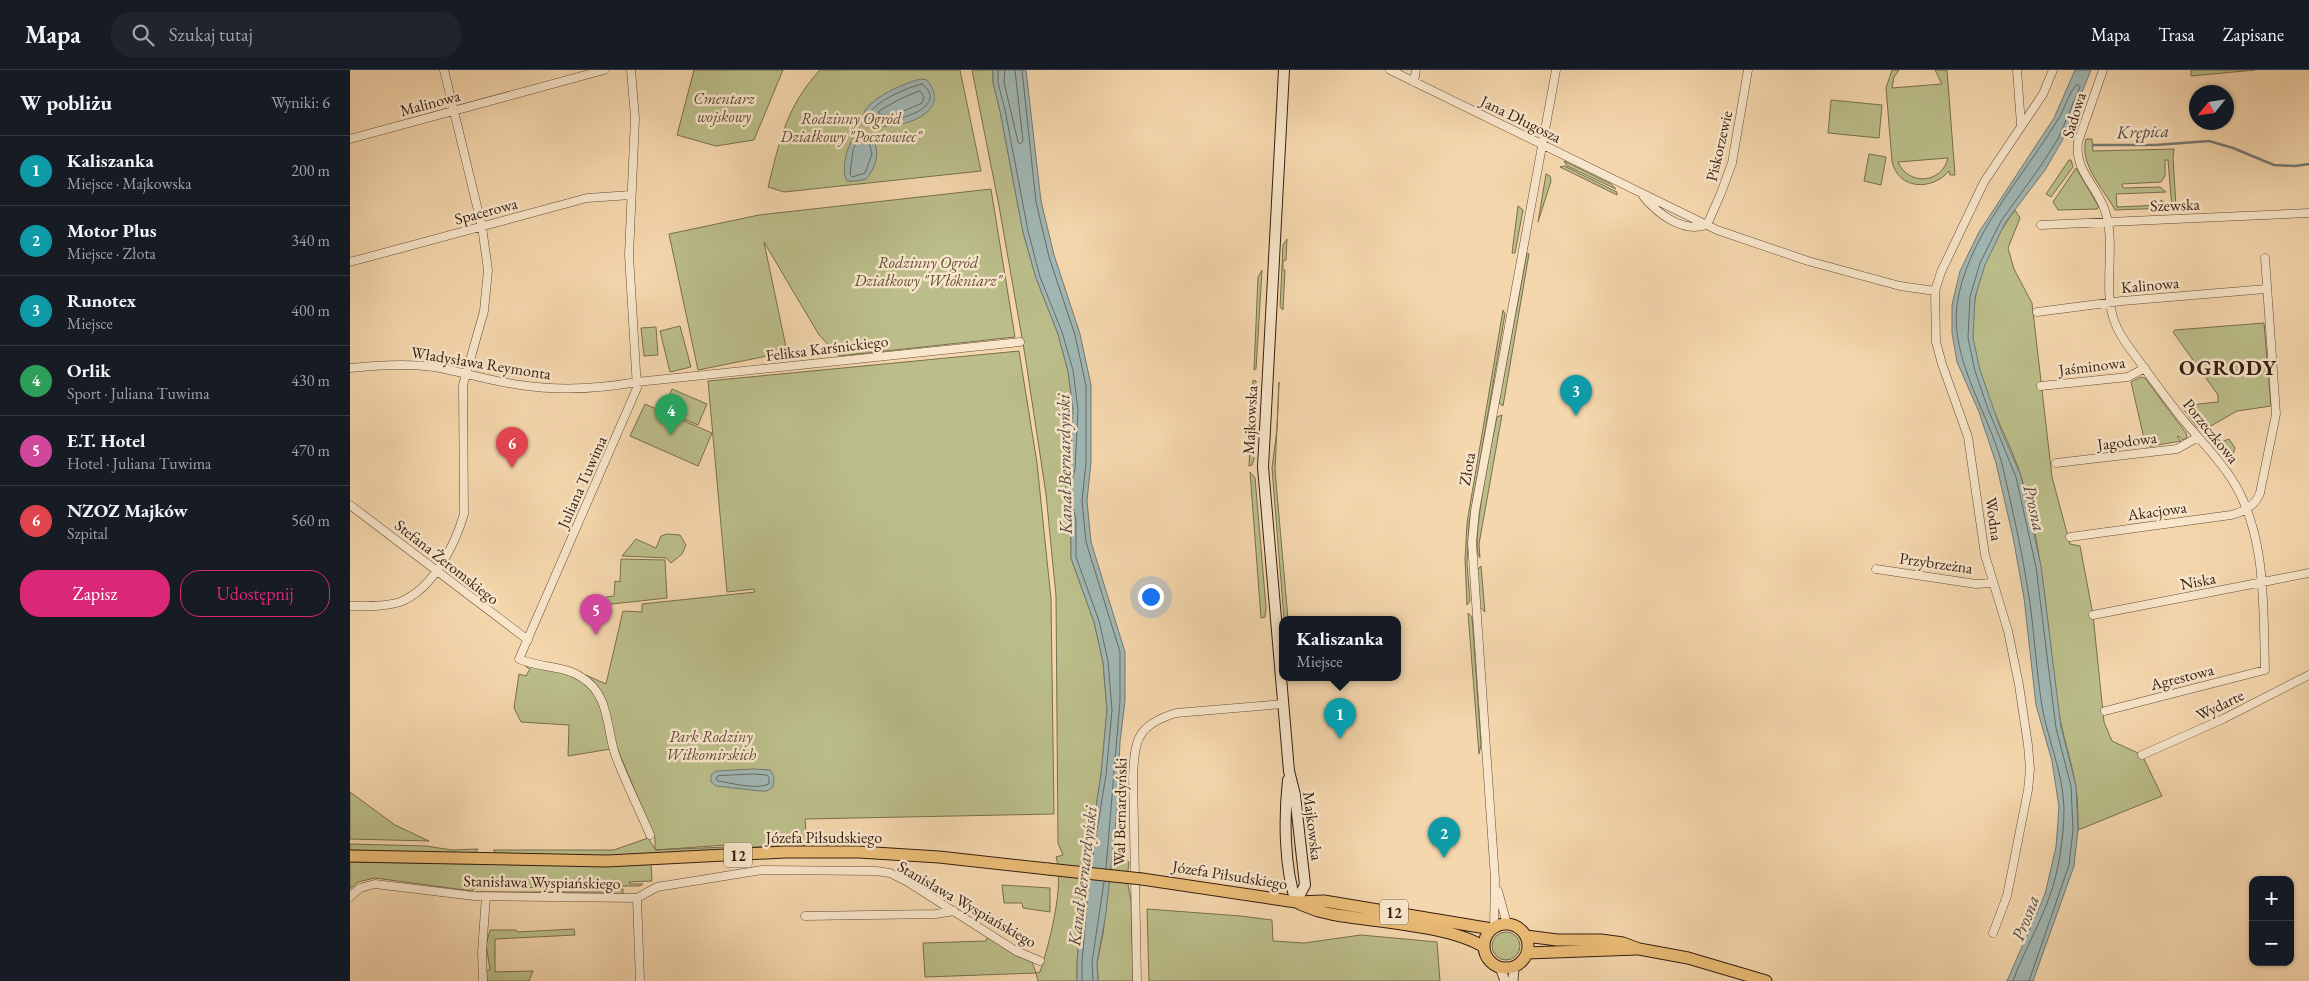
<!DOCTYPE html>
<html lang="pl">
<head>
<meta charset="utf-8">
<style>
	:root { --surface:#171b24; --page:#20242c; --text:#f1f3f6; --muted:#9ea1a6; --line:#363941; --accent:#db2777 }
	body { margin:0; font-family:"EB Garamond",serif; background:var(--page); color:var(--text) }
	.controls { position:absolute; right:15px; bottom:15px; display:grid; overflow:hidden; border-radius:10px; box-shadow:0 1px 4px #0004 }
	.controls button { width:45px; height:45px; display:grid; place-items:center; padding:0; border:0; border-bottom:1px solid var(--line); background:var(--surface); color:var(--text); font:25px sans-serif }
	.compass { position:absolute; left:1839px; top:15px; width:45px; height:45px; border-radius:50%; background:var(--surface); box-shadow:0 1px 4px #0004; rotate:240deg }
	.you { position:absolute; left:800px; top:526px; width:18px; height:18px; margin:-12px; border:4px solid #fff; border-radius:50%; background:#1a73e8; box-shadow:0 0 0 8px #1a73e833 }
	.badge { display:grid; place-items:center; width:32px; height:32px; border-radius:50%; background:var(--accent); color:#fff; font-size:16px; font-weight:700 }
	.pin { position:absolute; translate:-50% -41px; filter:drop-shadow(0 1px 2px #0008) }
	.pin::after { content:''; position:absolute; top:26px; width:18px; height:15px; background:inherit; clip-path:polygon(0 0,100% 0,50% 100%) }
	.popup { position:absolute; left:929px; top:546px; width:122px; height:65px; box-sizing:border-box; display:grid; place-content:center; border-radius:10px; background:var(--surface); filter:drop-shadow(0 1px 4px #0005); font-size:16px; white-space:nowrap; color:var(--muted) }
	.popup b { font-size:19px; color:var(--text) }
	.popup::after { content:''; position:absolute; left:50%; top:100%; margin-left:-10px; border:10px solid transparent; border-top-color:var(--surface) }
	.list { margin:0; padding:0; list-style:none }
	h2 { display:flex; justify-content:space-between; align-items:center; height:65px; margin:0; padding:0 20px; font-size:21px }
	h2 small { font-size:16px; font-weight:400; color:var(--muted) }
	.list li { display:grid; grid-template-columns:32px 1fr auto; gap:15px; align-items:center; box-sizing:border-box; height:70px; padding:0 20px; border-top:1px solid var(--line) }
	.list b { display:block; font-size:19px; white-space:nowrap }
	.list p { margin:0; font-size:16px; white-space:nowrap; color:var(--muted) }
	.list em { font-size:16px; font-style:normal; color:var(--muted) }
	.actions { display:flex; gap:10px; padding:15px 20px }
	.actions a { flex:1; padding:11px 0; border:1px solid var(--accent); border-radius:20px; text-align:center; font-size:18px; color:var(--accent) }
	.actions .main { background:var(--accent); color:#fff }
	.icon { flex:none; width:28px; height:28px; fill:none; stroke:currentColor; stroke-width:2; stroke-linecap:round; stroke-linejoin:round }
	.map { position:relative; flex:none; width:1959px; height:911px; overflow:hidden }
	header { display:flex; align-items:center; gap:30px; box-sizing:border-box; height:70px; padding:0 25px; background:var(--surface); border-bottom:1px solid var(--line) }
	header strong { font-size:24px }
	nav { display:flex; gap:28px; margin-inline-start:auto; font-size:18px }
	.search { width:350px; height:45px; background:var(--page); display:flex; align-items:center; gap:12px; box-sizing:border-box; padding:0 18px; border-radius:20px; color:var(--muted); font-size:19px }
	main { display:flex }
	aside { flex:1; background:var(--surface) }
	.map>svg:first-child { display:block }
	.green { fill:#bbbe8a; stroke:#786e4e; fill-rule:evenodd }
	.water { fill:#a0b7b4; stroke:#757973 }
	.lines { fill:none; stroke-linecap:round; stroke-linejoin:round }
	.shore { stroke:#6a6a62; stroke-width:1 }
	.stream { stroke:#757973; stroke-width:2.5 }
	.minor-casing { stroke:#644c38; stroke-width:9 }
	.tertiary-casing { stroke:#644c38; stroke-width:11 }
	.secondary-casing { stroke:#341d11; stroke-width:12 }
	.primary-casing { stroke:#341d11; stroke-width:13 }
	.minor { stroke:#f8e5ca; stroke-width:8 }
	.tertiary { stroke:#f8e5ca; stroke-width:9 }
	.secondary { stroke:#f8e5ca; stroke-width:10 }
	.primary { stroke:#eabc76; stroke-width:11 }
	.primary-bridge-casing { stroke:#341d11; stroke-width:13; stroke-linecap:butt }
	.primary-bridge { stroke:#eabc76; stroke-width:11 }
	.labels { text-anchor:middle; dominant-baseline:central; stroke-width:5; stroke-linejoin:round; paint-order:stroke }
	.shield { fill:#f8e5ca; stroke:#6f5948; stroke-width:1 }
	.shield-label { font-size:15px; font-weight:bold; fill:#341d11 }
	.park-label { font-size:16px; font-style:italic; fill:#5c4d35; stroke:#f8e5ca }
	.street-label { font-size:16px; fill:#341d11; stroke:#f8e5ca }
	.water-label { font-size:18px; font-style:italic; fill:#544b42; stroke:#f8e5ca }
	.district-label { font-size:21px; font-weight:bold; letter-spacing:1px; fill:#341d11; stroke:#f8e5ca }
</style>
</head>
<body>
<header>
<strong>Mapa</strong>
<div class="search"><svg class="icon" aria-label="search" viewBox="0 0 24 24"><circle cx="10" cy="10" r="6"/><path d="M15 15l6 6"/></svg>Szukaj tutaj</div>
<nav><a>Mapa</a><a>Trasa</a><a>Zapisane</a></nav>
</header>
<main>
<aside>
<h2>W pobliżu<small>Wyniki: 6</small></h2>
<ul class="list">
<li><span class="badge" style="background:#0f9aa8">1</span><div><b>Kaliszanka</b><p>Miejsce · Majkowska</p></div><em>200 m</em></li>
<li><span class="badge" style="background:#0f9aa8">2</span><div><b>Motor Plus</b><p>Miejsce · Złota</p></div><em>340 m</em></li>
<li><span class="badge" style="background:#0f9aa8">3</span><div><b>Runotex</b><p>Miejsce</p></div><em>400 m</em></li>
<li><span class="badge" style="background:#2e9e5b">4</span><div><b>Orlik</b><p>Sport · Juliana Tuwima</p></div><em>430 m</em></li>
<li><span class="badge" style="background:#d1479c">5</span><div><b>E.T. Hotel</b><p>Hotel · Juliana Tuwima</p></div><em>470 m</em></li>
<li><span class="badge" style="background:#e0444e">6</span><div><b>NZOZ Majków</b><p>Szpital</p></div><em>560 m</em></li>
</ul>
<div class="actions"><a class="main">Zapisz</a><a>Udostępnij</a></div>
</aside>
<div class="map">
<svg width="1959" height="911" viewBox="0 0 1959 911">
	<rect width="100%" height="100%" fill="#f5d7ad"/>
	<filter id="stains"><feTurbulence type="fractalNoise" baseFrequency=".004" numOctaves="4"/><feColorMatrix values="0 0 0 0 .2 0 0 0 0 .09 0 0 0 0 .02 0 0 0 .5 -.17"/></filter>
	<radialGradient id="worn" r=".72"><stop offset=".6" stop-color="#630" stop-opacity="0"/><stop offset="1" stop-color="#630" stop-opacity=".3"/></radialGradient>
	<path class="green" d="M344,0H433L404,70L366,76L327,65Z
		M470,0H610L631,101L434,122L418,117C430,70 436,37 470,0Z
		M622,0H643V12L650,41L673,162L686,208L708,264L718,301L723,339L720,398L714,423L721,450V488L744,552L753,592L757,640L751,705L733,821L727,892V911H688L686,903L575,907L573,873L636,871L638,866L664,884L682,892L686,903L690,902C699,875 715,814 706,787L713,785L708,773L706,526L696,424L675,285L649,136Z
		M1542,0H1549L1544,7L1542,18L1592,14L1585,0H1597L1605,105H1600L1599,101C1582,121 1548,120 1542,91L1536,18ZM1598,88C1592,114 1558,116 1548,92Z
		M1841,0H1905L1841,6Z
		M1481,30L1532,35L1529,68L1478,63Z
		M1736,69H1742L1743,81L1824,79L1823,88L1826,137L1822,138L1818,90H1815V106L1811,112L1772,114L1773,118L1810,117L1816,122L1766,124L1767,137L1811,135V130L1815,133L1816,138L1765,140C1754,119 1729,95 1736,69Z
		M1519,84L1536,87L1531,115L1514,111Z
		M1719,90H1721L1723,97L1701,127L1696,124Z
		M1214,91L1261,114L1266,119L1217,96Z
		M1214,96L1267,122V125L1210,97Z
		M1726,98L1749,137L1747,139L1708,140L1703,132Z
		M1196,104L1200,106L1201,111L1188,152Z
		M641,119L665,267L489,286L469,265L414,172L437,282L348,300L319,164L409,145Z
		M1168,136L1173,140L1165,183H1162Z
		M1665,140L1670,148L1658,178L1664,199L1682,233L1702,407L1720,474L1730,476L1743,545L1754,652L1762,671L1792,685L1812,726L1728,760C1728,746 1728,732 1726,718C1722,691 1712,665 1708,637C1697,560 1694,481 1671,406C1657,363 1625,313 1623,267C1620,222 1638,176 1665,140Z
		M937,169L936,190L933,191V200H935L933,240L930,237L933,175Z
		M1177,183L1179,184L1153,336L1149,333Z
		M912,200L906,299L904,300L908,207Z
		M1153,240L1155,244L1119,454L1117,493L1120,531L1117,535L1115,489L1117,453Z
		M1914,253L1921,336L1887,341L1859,357H1847L1831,336L1868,332V325L1823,262L1825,260Z
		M330,256L341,297L320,302L310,261Z
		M306,257L308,285L294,286L291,258Z
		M669,281L687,393L701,529L704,744L455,749L457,775L385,778L377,775L305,780L377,777L378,782L305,786L148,785L143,780H264L298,768L305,779V768L267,678L218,686L219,655L171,652L164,638L169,604L176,606L180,599L175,596L178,589L222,599L256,614L273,541L292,542V534L405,522L404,519L377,522L358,311Z
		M1791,307L1795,308L1836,363L1837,367L1833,370L1828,366L1827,367L1831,371L1796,377L1781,312Z
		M903,310L906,311L904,389L902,395L899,396Z
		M929,312L925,400L938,549H934L922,398L927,359Z
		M322,319L357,334L348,355L313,340Z
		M295,334L362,363L348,396L280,366Z
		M1152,345L1129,474L1130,488C1119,479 1143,367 1147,347Z
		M1879,369L1885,378L1882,388L1867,374Z
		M900,402L905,408L916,537L915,547L911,548Z
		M317,464L330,465L336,475L332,484L321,493L316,488L272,486L286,469L306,478L311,466Z
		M271,489L315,490L317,528L253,535L256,527L264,526L265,511L270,512Z
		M1131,496L1135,542L1129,536L1127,500Z
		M1118,543L1122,547L1131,675L1129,684Z
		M0,722L45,755L79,771L0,769Z
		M0,774L76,776L102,780L128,779L126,782L120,784L0,780Z
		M762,785H774L775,789L779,792L777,809L781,831L783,911H748L747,893L753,864Z
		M0,792L185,795L301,794L302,811L279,812L280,814H293L289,816H263L256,818L127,817L122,821L25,808L8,812L0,819Z
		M652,815L700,818V842L673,838L672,833H654Z
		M264,819H273V824L126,822H257Z
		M797,839L891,846L922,850L923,871L954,873L1011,865L1087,872L1090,911H799Z
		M224,859L225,865L145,869V902L183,901L179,911H137L136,902L140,899L136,875L140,860H166L167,862Z
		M1142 876a14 14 0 1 1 28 0a14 14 0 1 1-28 0Z"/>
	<path class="water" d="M643,0H676L691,131L704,185L730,264L741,315V392L737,431L741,472L775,582V631L770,672L767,741L756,843L747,893L748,911H727V892L733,821L751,705L757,640L753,592L744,552L721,488V450L714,423L720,398L723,339L718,301L708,264L686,208L673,162L650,41L643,12Z
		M1725,0H1741L1712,71L1695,100L1655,153L1635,195L1625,227L1623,268L1630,300L1651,360L1671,406L1691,496L1711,657L1726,716L1728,760L1724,796L1683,911H1657L1695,824L1706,777L1709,737L1702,691L1686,635L1674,528L1663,467L1646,393L1629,342L1607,292L1602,263V235L1610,201L1629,162L1704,48Z
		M570,9L577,10C608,47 534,65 514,52C506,32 556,13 570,9Z
		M514,62C532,71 529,95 516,109L507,111H497C490,99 498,72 507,63Z
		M403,699L420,700L424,707L423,717L417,721H410L366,716L361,712V705L366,701Z"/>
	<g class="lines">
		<path class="shore" d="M648,0V13L655,40L678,161L690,207L712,262L723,300L728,340L725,399L719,423L726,449V487L749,551L758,591L762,640L756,705L741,797
			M655,0L654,12L668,72L670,74L673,71L665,0
			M672,0L686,132L699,187L725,265L736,316V392L732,431L736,472L770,582V631L756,798
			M572,14C604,38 535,58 518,48C520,33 558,17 572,14Z
			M570,21L574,27L572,33C561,38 541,48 529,44V41L548,30Z
			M509,67L519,72L522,84L515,103L502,107L500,104L503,80Z
			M403,704L417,705L419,708V714C405,720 382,713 368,711L366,709L368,706Z
			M732,911V892L739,810
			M743,911L742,892L754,812
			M1663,911C1673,883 1689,856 1699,828C1709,801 1714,766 1714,738C1713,701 1696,666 1691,630C1686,596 1684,560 1679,526C1672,481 1662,437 1652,394C1638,342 1600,289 1607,235C1616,168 1673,107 1707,51C1715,40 1718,23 1727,14L1730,17L1708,69L1690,97L1651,151L1630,193L1620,227L1618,268L1625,301L1638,339L1666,407L1686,497L1706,658L1721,716L1723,760L1719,795L1679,911"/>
		<path class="stream" d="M1743,75H1806L1859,71L1883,78L1924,95L1945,96L1959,94"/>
		<defs>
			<path id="minor" d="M281,0L285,48L279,185L287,318L169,589C189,598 213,595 231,607C260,624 256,657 265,684C275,712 289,738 300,765
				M1040,0L1367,160L1458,191L1550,216L1585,221
				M1667,0L1671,55
				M1753,0L1728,72C1724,102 1749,117 1756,144C1766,179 1752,219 1765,253C1771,269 1782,281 1792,295C1806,314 1820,334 1835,352C1851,371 1868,388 1881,408C1917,463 1913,536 1915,600L1755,641
				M1064,12L1066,0
				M0,69L254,0
				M1293,126C1308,144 1332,163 1357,155
				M1357,155L1371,123L1382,93L1398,0
				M1691,155L1959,143
				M0,192L237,128L281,125
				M1687,242L1772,231L1916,219
				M0,298C28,295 56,293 84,297C113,302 141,311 170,315C210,321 248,319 287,312L670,272
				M1691,316L1778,307L1795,298
				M1706,393L1827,379L1848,367
				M0,435L178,570
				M1720,467L1881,445C1894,442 1905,436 1910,423L1926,344L1915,188
				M1526,499L1626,514L1642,513
				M0,536C16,536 34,537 50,532C83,519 105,475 114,444L113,315L134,241L138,200L132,157L94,0
				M1743,545L1959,503
				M1792,685L1873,649L1959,605
				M1148,821L1157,854
				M0,827L10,818L25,814L124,826L287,828L307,817L412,800L526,801L540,803L556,811L666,881L690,891
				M287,828L290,911
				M455,846L586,844L604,841
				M1144,857L1145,809L1122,473L1125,441L1206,0
				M1643,863L1657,826L1678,720L1680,699L1678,675L1669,615L1658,561L1635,485L1618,367L1592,294L1586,272L1585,221L1591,202L1634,112L1693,24L1703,0
				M133,911L132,882L136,826
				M787,911L783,706C785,669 787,655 826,643L933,634"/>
			<path id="tertiary" d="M1150,897L1155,911
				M1163,911L1164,896"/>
			<path id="secondary" d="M934,0L913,397L939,701L945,725L955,815L946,832
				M938,710C934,747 934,797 946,832"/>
			<path id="primary" d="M0,786L257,791L435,782H509L589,787L698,799
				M792,809L946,832L974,831L1142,859
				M950,834L968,841L981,844C1024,852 1099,855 1134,877
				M1134 876a22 22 0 1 1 44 0a22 22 0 1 1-44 0Z
				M1176,866L1207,870H1251L1273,873L1289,879L1338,888L1416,911
				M1177,883L1287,879"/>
		</defs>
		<use href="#minor" class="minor-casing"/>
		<use href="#tertiary" class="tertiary-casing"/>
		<use href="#secondary" class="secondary-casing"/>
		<use href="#primary" class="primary-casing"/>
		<use href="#minor" class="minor"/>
		<use href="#tertiary" class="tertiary"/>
		<use href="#secondary" class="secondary"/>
		<use href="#primary" class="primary"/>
		<defs>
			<path id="primary-bridge" d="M698,799L792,809"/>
		</defs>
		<use href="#primary-bridge" class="primary-bridge-casing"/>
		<use href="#primary-bridge" class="primary-bridge"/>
	</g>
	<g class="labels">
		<g class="shield">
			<rect x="374" y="772.5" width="28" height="25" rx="4"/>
			<rect x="1030" y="829.5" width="28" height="25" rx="4"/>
		</g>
		<g class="shield-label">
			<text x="388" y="785">12</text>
			<text x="1044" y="842">12</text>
		</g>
		<g class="park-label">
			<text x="374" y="28">Cmentarz<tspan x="374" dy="18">wojskowy</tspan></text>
			<text x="501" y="48">Rodzinny Ogród<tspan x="501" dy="18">Działkowy "Pocztowiec"</tspan></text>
			<text x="578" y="192">Rodzinny Ogród<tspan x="578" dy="18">Działkowy "Włókniarz"</tspan></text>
			<text x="361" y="666">Park Rodziny<tspan x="361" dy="18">Wiłkomirskich</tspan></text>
		</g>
		<g class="street-label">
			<text transform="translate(80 33) rotate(-15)">Malinowa</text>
			<text transform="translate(1724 45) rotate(-73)">Sadowa</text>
			<text transform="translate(1171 49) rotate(26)">Jana Długosza</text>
			<text transform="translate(1369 76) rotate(-77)">Piskorzewie</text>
			<text transform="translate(1825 135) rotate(-2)">Szewska</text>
			<text transform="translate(136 141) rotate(-15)">Spacerowa</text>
			<text transform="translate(1800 215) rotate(-5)">Kalinowa</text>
			<text transform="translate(477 278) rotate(-7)">Feliksa Karśnickiego</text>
			<text transform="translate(131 293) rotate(9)">Władysława Reymonta</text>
			<text transform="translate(1742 296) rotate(-7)">Jaśminowa</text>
			<text transform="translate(900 350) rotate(-87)">Majkowska</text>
			<text transform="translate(1861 361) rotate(51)">Porzeczkowa</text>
			<text transform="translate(1777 371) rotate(-7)">Jagodowa</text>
			<text transform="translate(1117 399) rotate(-80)">Złota</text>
			<text transform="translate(232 412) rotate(-66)">Juliana Tuwima</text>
			<text transform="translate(1807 441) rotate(-8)">Akacjowa</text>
			<text transform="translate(1644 449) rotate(82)">Wodna</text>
			<text transform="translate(97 492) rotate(38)">Stefana Żeromskiego</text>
			<text transform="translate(1586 493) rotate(8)">Przybrzeżna</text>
			<text transform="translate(1848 511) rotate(-11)">Niska</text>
			<text transform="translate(1832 607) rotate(-14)">Agrestowa</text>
			<text transform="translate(1870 635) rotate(-26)">Wydarte</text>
			<text transform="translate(770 742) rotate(-89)">Wał Bernardyński</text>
			<text transform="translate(963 756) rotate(83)">Majkowska</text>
			<text x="474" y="767">Józefa Piłsudskiego</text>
			<text transform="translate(880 805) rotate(9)">Józefa Piłsudskiego</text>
			<text transform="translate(192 812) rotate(1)">Stanisława Wyspiańskiego</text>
			<text transform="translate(617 834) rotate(30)">Stanisława Wyspiańskiego</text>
		</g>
		<g class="water-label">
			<text transform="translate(1793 61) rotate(-2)">Krępica</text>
			<text transform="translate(714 394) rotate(-91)">Kanał Bernardyński</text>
			<text transform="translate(1685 438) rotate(77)">Prosna</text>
			<text transform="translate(732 806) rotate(-83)">Kanał Bernardyński</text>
			<text transform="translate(1675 848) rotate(-69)">Prosna</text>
		</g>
		<g class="district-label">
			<text x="1878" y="297">OGRODY</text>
		</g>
	</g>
	<rect width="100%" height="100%" filter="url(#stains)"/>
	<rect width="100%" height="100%" fill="url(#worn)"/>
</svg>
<div class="controls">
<button>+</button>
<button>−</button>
</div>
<svg class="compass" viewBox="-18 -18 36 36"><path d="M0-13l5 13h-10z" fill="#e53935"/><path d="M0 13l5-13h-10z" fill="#9ea1a6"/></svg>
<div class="you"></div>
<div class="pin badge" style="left:990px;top:669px;background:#0f9aa8">1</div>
<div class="popup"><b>Kaliszanka</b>Miejsce</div>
<div class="pin badge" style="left:1094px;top:788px;background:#0f9aa8">2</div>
<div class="pin badge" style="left:1226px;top:346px;background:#0f9aa8">3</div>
<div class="pin badge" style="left:321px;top:365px;background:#2e9e5b">4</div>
<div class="pin badge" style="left:246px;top:565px;background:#d1479c">5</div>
<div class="pin badge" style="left:162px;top:398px;background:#e0444e">6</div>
</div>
</main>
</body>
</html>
